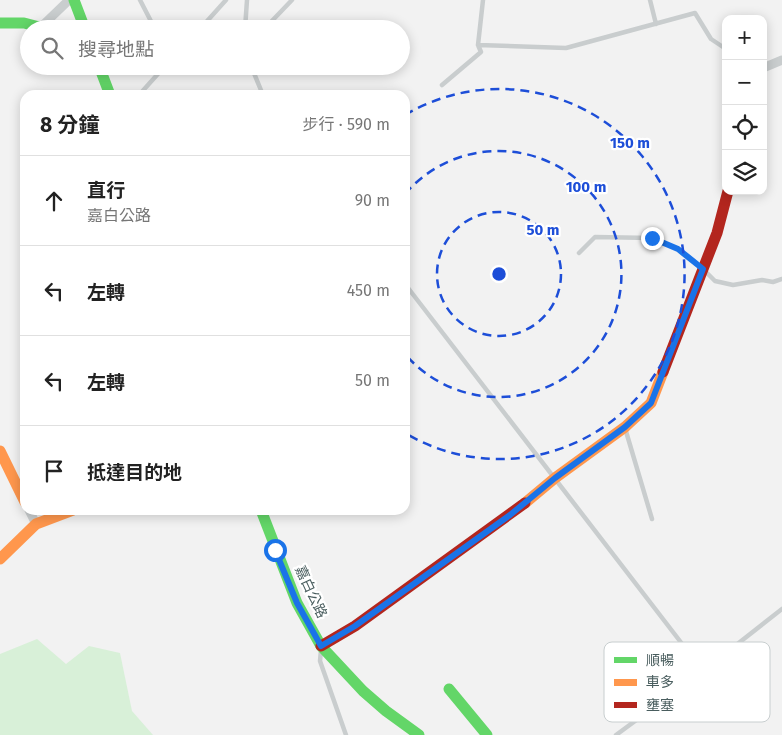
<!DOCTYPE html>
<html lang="zh-TW">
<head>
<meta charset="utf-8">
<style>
	:root { --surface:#fff; --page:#f6f6f6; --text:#222; --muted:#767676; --line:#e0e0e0 }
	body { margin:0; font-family:"Fira Sans","Noto Sans TC",sans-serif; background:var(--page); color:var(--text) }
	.controls { position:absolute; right:15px; top:15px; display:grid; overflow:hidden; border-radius:10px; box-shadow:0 2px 12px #0003 }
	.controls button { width:45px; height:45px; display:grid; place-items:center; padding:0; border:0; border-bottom:1px solid var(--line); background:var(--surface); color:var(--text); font:25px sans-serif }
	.stop { position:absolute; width:15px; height:15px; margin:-11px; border:4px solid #1a73e8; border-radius:50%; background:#fff }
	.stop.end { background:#1a73e8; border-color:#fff; box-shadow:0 1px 5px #0008 }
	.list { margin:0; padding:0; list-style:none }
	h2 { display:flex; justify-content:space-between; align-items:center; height:65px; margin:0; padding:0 20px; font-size:21px }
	h2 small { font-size:16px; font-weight:400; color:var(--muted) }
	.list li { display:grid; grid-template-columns:32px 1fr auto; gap:15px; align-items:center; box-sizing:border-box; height:90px; padding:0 20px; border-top:1px solid var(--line) }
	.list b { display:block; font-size:19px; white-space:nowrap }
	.list p { margin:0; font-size:16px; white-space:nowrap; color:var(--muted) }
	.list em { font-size:16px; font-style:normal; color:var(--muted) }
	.icon { flex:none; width:28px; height:28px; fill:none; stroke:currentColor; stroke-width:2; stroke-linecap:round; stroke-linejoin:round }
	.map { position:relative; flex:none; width:782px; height:735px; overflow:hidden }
	.search { position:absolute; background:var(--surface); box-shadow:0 2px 12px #0003; left:20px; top:20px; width:390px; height:55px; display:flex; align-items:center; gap:12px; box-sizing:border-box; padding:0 18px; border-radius:28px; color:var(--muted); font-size:19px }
	.panel { position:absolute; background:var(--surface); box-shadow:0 2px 12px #0003; left:20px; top:90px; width:390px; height:425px; border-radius:15px }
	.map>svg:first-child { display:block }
	.green { fill:#d8f0d8 }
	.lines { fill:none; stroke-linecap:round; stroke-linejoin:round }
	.lane { stroke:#c9cdce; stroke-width:4.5 }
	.street { stroke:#c9cdce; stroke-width:9 }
	.fast { stroke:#63d668; stroke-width:11 }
	.slow { stroke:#ff974d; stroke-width:11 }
	.jam { stroke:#b3261e; stroke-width:11 }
	.route { stroke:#1a73e8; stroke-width:6 }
	.ring { fill:none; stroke:#1d4ed8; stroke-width:2.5; stroke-dasharray:9 6 }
	.labels { text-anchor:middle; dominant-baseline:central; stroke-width:4.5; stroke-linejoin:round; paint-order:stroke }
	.street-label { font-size:14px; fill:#495d5e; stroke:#fff }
	.key { fill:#fff; stroke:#c8cecf; stroke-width:1 }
	.key-label { font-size:14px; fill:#495d5e }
	.centre { fill:#1d4ed8; stroke:#fff; stroke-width:2.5 }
	.ring-label { font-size:15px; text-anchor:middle; font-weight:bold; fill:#1d4ed8; stroke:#fff; stroke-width:4.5; stroke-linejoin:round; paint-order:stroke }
</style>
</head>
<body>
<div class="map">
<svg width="782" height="735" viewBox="0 0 782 735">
	<rect width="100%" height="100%" fill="#f2f2f2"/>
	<path class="green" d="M37,639L66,664L89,646L120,653L132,711L153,735H0V654Z"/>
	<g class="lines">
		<path class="lane" d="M140,0L155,29
			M483,0L478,45L566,48L695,13L711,39L726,49
			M650,0L656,24
			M245,22L269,24L292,0
			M200,29L226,0
			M245,29L247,0
			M251,66L263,95
			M442,85L481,52L478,45
			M139,95L165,66
			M579,253L595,237L652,238L678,249L703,269L715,281L733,285L762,280L773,282L782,279
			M405,284L703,671
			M625,428L652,519
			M321,650L320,661L346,735
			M616,735L703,671L782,609"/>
		<path class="street" d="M42,26L69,0
			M763,68L782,60
			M29,510L36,524"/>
		<path class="fast" d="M74,0L85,29
			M0,23H24L47,29
			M99,66L110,95
			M261,510L297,603L321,646L363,691L386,711L419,735
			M449,689L487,735"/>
		<path class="slow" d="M0,451L25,502
			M525,503L555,478L625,427L651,403L663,372
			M0,559L36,524L73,510"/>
		<path class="jam" d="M663,372L717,233L728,191
			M321,646L355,626L525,503"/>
	</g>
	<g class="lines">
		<path class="route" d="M275,550L297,603L321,646L355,626L510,515L555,478L625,427L651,403L703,269L678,249L652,238"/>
	</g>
	<g class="ring">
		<circle cx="499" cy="274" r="62"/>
		<path d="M405 194A123 123 0 1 1 405 354"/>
		<path d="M405 115A185 185 0 1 1 405 433"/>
	</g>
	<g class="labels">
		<g class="street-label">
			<text transform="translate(311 592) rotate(65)">嘉白公路</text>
		</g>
	</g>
	<rect x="604" y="642" width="166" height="80" rx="8" class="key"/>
	<rect x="614" y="657" width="23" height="6" fill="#63d668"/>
	<rect x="614" y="679" width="23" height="7" fill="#ff974d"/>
	<rect x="614" y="702" width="23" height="6" fill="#b3261e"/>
	<g class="key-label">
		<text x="646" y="665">順暢</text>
		<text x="646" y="687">車多</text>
		<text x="646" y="710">壅塞</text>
	</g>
	<circle cx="499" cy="274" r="8" class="centre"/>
	<g class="ring-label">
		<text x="630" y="148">150 m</text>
		<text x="586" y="192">100 m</text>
		<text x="543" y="235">50 m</text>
	</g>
</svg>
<div class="controls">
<button>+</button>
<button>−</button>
<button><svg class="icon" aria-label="locate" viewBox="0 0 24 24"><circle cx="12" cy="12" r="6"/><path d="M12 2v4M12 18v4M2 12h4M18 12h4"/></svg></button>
<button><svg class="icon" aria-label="layers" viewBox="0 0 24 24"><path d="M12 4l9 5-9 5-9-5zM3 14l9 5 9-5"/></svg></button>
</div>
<div class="stop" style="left:275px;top:550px"></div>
<div class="stop end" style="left:652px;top:238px"></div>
<div class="search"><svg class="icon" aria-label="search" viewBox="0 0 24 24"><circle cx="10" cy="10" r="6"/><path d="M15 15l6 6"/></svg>搜尋地點</div>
<section class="panel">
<h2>8 分鐘<small>步行 · 590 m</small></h2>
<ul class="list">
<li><svg class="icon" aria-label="ahead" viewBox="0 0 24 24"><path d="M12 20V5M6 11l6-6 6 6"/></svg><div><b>直行</b><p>嘉白公路</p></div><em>90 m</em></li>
<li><svg class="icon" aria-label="left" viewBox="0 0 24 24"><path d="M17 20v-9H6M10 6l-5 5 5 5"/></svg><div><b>左轉</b></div><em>450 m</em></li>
<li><svg class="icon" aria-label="left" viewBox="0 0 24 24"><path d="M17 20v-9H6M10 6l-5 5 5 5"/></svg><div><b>左轉</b></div><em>50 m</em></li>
<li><svg class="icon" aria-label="arrive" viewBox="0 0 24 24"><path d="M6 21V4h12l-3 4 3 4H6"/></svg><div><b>抵達目的地</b></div></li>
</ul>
</section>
</div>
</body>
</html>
